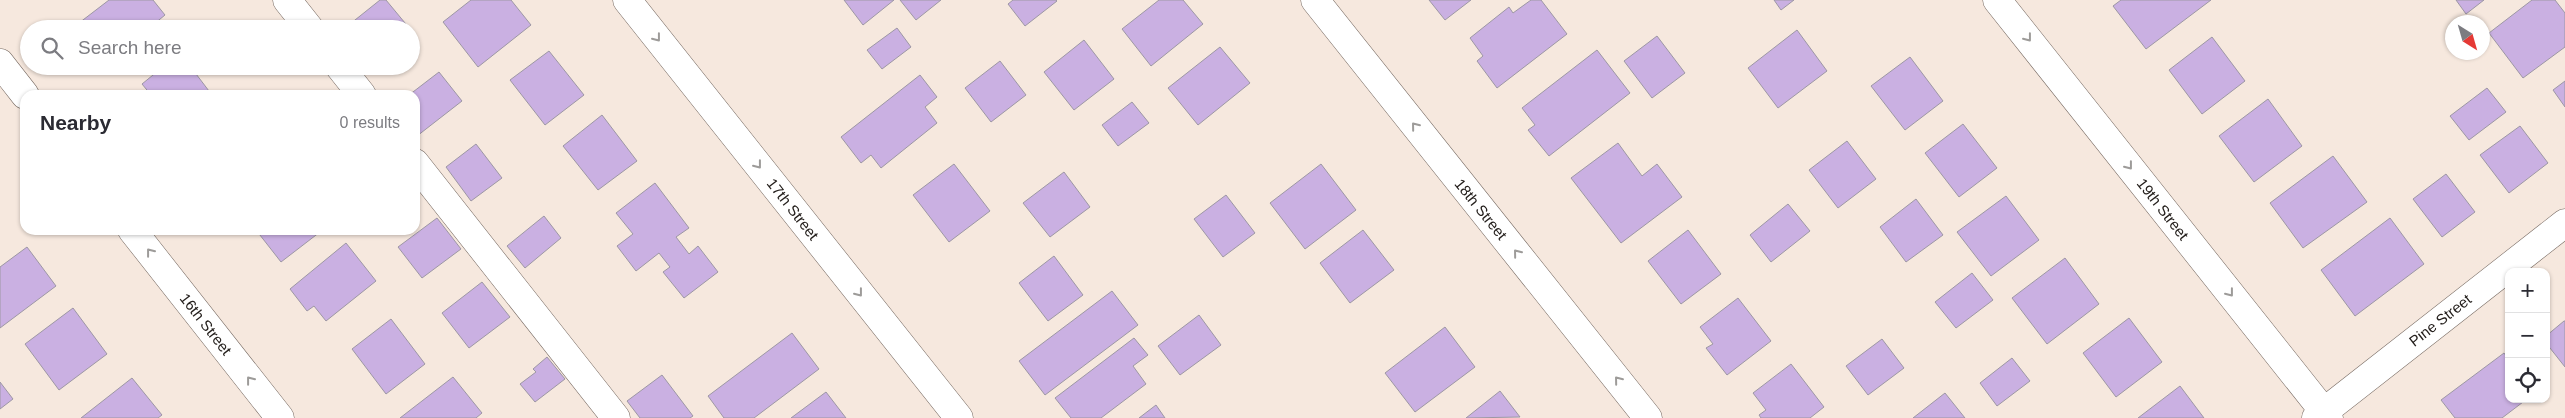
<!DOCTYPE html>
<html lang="en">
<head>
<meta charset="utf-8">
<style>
	:root { --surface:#fff; --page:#f2f2f3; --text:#2b2b33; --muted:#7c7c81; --line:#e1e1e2 }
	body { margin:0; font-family:Helvetica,sans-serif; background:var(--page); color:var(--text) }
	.controls { position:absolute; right:15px; bottom:15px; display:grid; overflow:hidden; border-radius:10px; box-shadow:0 1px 4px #0004 }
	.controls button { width:45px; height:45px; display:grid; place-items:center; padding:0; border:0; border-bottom:1px solid var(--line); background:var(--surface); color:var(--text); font:25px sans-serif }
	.compass { position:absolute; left:2445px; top:15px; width:45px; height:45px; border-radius:50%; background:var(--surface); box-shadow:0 1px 4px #0004; rotate:143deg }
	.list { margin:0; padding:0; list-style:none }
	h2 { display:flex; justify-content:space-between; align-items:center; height:65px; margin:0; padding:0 20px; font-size:21px }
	h2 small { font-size:16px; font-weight:400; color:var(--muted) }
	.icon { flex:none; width:28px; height:28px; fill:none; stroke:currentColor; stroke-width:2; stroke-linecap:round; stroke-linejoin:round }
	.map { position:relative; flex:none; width:2565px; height:418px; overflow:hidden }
	.search { position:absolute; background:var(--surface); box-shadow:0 1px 4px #0004; left:20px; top:20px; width:400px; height:55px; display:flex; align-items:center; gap:12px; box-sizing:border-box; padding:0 18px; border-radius:28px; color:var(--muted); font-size:19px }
	.panel { position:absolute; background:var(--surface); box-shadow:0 1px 4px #0004; left:20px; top:90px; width:400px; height:145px; border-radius:15px }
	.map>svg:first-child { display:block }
	.building { fill:#cab0e2; stroke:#9d97a4 }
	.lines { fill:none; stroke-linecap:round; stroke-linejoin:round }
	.minor-casing { stroke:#756860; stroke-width:29 }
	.minor { stroke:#fff; stroke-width:28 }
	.oneway { stroke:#9d9b99 }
	.labels { text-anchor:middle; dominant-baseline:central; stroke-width:4; stroke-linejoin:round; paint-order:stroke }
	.street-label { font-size:15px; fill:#25201d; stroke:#fff }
</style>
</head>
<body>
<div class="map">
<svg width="2565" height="418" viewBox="0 0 2565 418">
	<rect width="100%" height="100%" fill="#f6e8de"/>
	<path class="building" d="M109,0H153L165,15L148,29H84L79,23Z
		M380,0H386L410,29H354L350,24Z
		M471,0H511L531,25L478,67L443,22Z
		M844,0H894L863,25Z
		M900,0H941L916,20Z
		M1013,0H1056L1057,1L1025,26L1008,4Z
		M1159,0H1183L1203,24L1151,66L1122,29Z
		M1429,0H1471L1445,20Z
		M1531,0H1541L1567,34L1497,88L1477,61L1483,56L1470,38L1509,7L1513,13Z
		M1774,0H1794L1781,10Z
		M2121,0H2211L2146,49L2113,6Z
		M2456,0H2484L2466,14Z
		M2532,0H2555L2565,13V47L2523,78L2489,33Z
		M897,28L911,47L882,69L867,50Z
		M1797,30L1827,71L1778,108L1748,68Z
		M1657,36L1685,73L1652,98L1624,61Z
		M2212,37L2245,81L2202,114L2169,70Z
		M1084,40L1114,79L1074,110L1044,72Z
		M1220,47L1250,83L1198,125L1168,88Z
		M1597,50L1630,93L1549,156L1528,130L1535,125L1522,108Z
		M549,51L584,95L545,125L510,80Z
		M1910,57L1943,101L1905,130L1871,86Z
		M1000,61L1026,95L991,122L965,88Z
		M164,66H190L212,95H151L142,84Z
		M439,72L462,101L417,136L415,95H409Z
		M920,75L937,97L925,107L937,123L881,168L871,155L861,163L841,137Z
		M2565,81V107L2553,90Z
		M2487,88L2506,112L2469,140L2450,116Z
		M2268,99L2302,146L2254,182L2219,136Z
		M1132,102L1149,123L1118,146L1102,125Z
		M602,115L637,161L598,190L563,146Z
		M1963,124L1997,168L1959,197L1925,153Z
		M2520,126L2548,163L2509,193L2480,155Z
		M1847,141L1876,179L1838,208L1809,170Z
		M1618,143L1642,176L1657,164L1682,197L1621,243L1571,178Z
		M476,144L502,178L471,201L446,167Z
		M2333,156L2367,202L2303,248L2270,203Z
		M954,164L990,211L949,242L913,195Z
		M1321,164L1356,210L1305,249L1270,203Z
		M1064,172L1090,207L1050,237L1023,203Z
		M2446,174L2475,212L2442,237L2413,199Z
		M655,183L689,228L676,237L689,254L698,246L718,272L684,298L663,272L670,267L659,253L636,271L617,246L633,234L616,213Z
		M1226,195L1255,233L1223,257L1194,219Z
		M2006,196L2039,240L1991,276L1957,232Z
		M1916,199L1943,235L1906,262L1880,227Z
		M1788,204L1810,231L1771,262L1750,235Z
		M544,216L561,238L525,268L507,246Z
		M437,218L461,249L422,278L398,247Z
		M2390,218L2424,264L2355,316L2321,270Z
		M256,230H319L320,232L281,262Z
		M1363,230L1394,270L1350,303L1320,263Z
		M1688,230L1721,274L1681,304L1648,261Z
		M346,243L376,281L326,321L314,306L307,311L290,289Z
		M27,247L56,286L0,328V267Z
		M1054,256L1083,295L1048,321L1019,283Z
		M2065,258L2099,304L2047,344L2012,298Z
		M1972,273L1993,300L1956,328L1935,302Z
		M482,282L510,317L469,348L442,313Z
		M1112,291L1138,325L1045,395L1019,361Z
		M1738,298L1771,341L1727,375L1706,348L1713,344L1700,327Z
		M73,308L107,354L59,390L25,344Z
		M1199,315L1221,345L1180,375L1158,346Z
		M2129,318L2162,362L2116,397L2083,353Z
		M391,319L425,364L386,394L352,349Z
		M2564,321H2565V367L2546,343V336Z
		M1445,327L1475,367L1415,412L1385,373Z
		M792,333L819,369L754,418H724L708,396Z
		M1134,338L1148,355L1133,366L1146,384L1101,418H1071L1055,398Z
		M1882,339L1904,368L1868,395L1846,366Z
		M2504,353L2509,360V399H2527L2502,418H2455L2441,400Z
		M547,357L565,379L535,402L520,384L536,372L533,369Z
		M2012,358L2030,381L1997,406L1980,383Z
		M1791,364L1824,407L1810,418H1761L1759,415L1766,410L1753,393Z
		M662,375L693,416L690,418H640L627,401Z
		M453,377L482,413L476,418H400Z
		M132,378L162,415L158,418H81Z
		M0,382L13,399L0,409Z
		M2180,386L2204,418H2138Z
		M1500,391L1520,417L1466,418Z
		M826,392L846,418H791Z
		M1945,393L1965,418H1913Z
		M1156,405L1165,418H1139Z"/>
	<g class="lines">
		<defs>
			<path id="minor" d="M287,0L310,29
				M627,0L959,418
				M1315,0L1648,418
				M1997,0L2329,418
				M0,63L25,95
				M339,66L362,95
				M415,163L616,418
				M132,230L280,418
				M2316,418L2565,223"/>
		</defs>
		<use href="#minor" class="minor-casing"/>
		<use href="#minor" class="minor"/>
	</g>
	<defs><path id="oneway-chevron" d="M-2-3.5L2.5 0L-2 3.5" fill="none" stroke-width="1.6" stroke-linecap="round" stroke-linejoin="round" transform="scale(1.25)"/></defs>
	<g class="oneway">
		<use href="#oneway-chevron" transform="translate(657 38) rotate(52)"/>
		<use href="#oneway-chevron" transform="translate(2028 38) rotate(52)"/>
		<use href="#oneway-chevron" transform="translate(1415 126) rotate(-129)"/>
		<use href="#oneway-chevron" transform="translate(758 165) rotate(52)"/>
		<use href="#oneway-chevron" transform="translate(2129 166) rotate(52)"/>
		<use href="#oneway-chevron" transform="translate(150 252) rotate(-128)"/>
		<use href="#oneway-chevron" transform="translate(1517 253) rotate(-129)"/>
		<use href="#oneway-chevron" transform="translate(859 293) rotate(52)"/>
		<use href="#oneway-chevron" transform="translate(2230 293) rotate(52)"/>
		<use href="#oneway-chevron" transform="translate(250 380) rotate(-128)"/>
		<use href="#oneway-chevron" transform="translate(1618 380) rotate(-129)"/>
	</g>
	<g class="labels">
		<g class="street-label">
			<text transform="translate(793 209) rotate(52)">17th Street</text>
			<text transform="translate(1481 209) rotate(51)">18th Street</text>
			<text transform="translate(2163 209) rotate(52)">19th Street</text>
			<text transform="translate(2440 320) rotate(-38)">Pine Street</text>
			<text transform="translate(206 324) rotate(52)">16th Street</text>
		</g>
	</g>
</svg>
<div class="controls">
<button>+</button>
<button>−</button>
<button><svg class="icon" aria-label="locate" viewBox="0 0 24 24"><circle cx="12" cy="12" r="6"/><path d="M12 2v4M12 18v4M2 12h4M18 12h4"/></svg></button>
</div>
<svg class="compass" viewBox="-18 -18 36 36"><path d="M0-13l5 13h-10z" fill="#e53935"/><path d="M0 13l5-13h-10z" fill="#7c7c81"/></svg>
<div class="search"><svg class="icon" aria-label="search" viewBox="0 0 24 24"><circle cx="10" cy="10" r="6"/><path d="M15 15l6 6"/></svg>Search here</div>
<section class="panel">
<h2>Nearby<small>0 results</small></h2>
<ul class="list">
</ul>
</section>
</div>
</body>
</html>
